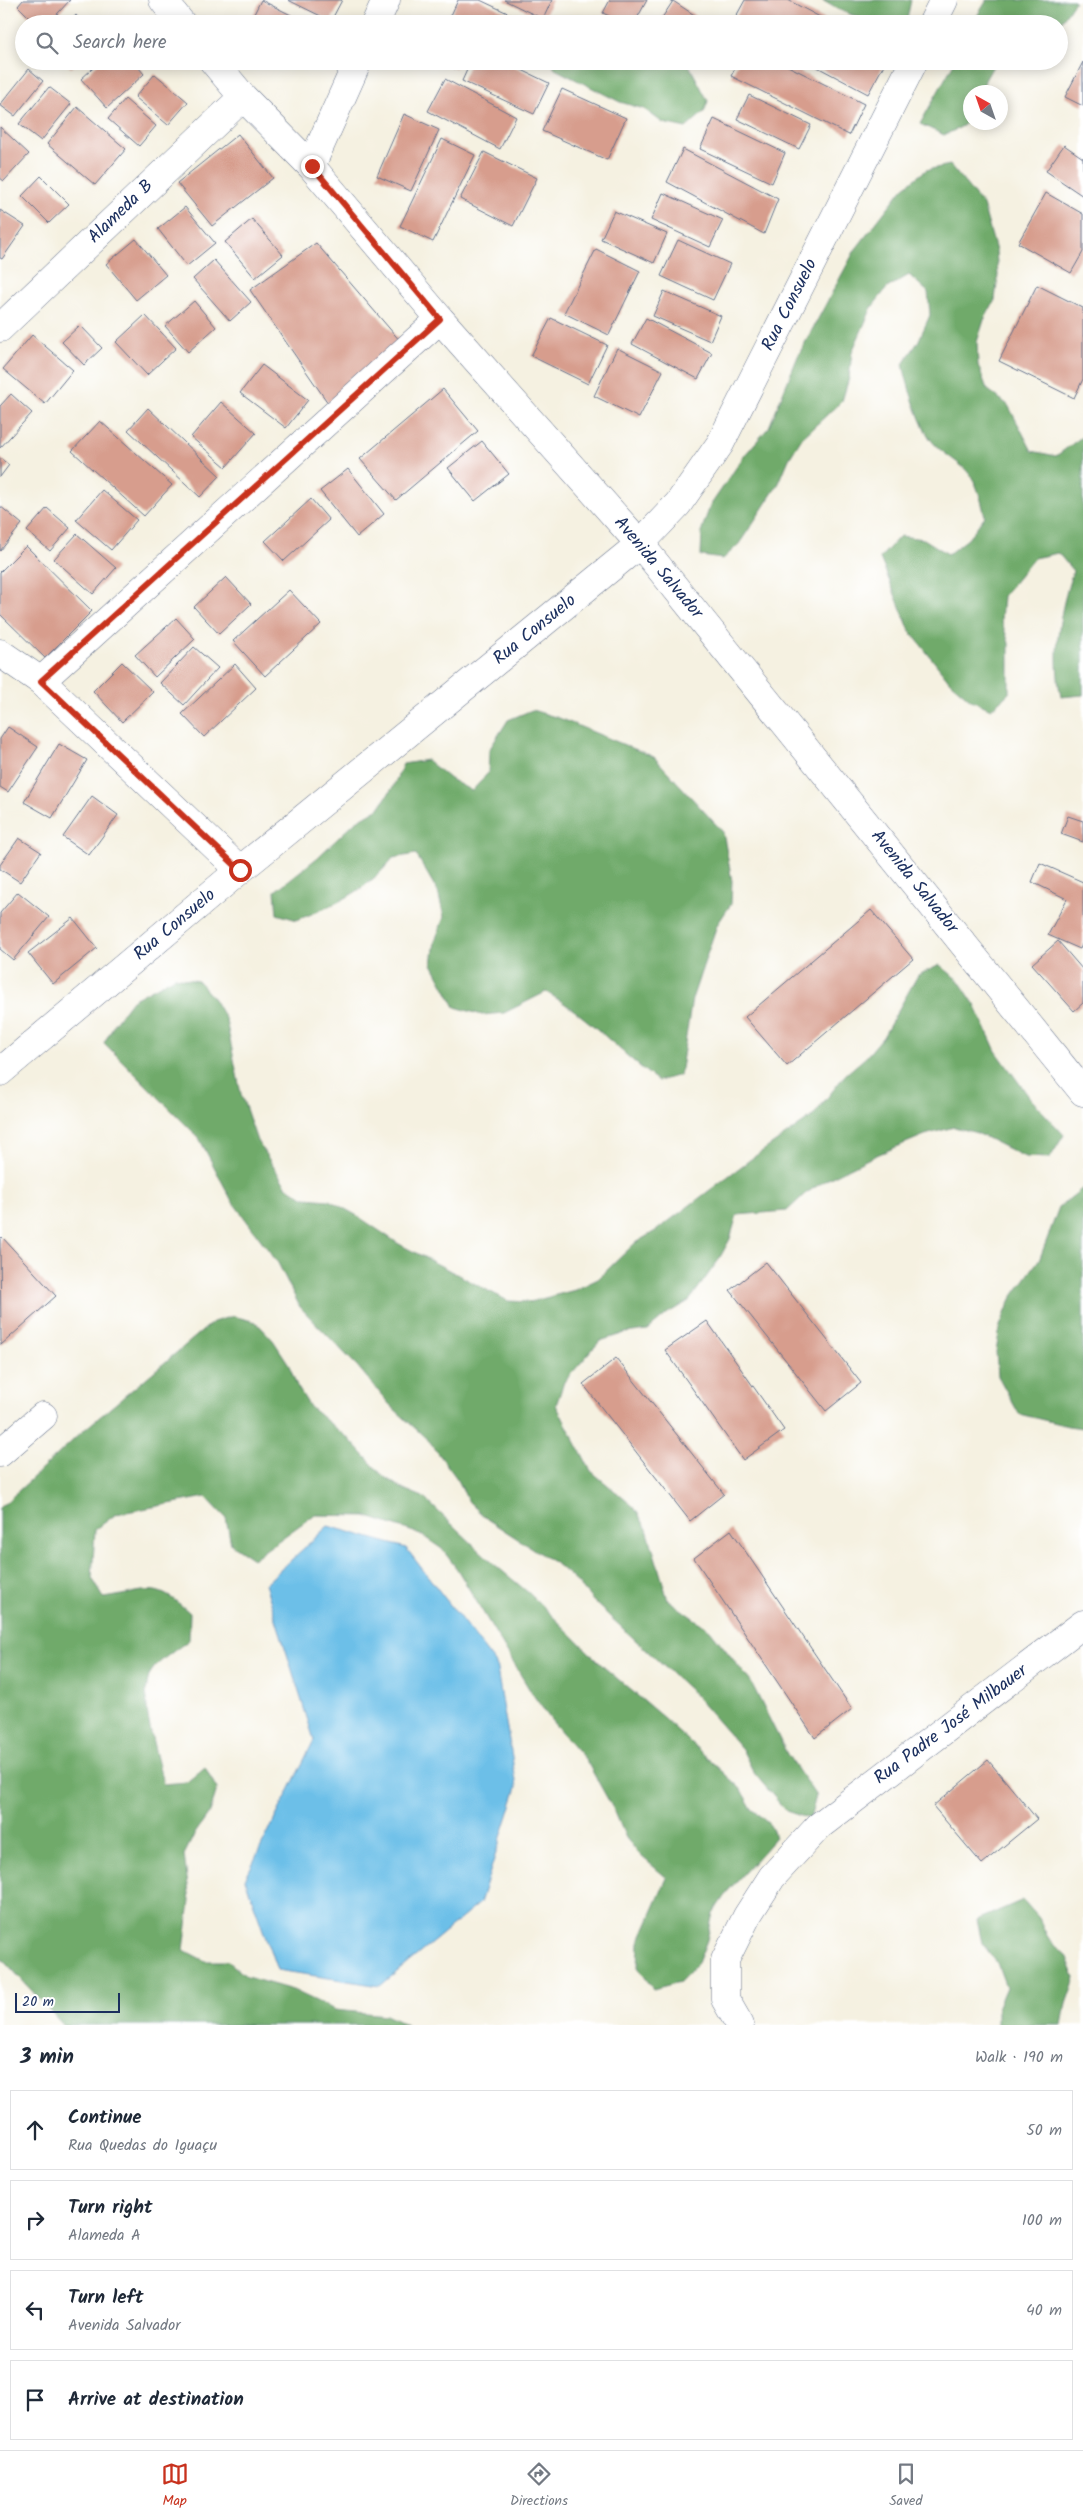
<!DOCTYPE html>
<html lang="en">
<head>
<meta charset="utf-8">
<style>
	:root { --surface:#fff; --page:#f6f6f7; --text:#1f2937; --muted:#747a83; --line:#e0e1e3; --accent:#c8321e }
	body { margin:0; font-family:Kalam,sans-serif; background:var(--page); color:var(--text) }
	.compass { position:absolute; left:963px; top:85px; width:45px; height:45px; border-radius:50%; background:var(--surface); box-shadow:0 2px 12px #0003; rotate:320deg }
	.scale { position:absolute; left:15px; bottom:12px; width:105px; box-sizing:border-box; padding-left:5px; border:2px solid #1b2f5e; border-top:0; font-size:14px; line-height:18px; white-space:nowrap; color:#1b2f5e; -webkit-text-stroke:4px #fff; paint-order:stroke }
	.stop { position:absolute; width:15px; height:15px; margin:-11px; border:4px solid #c8321e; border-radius:50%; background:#fff }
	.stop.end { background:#c8321e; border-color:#fff; box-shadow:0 1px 5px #0008 }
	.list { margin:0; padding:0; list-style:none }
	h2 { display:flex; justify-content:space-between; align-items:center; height:65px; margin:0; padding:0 20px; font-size:21px }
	h2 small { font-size:16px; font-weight:400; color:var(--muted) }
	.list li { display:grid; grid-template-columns:32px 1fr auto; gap:15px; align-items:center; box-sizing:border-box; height:80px; margin:0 10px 10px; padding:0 10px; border:1px solid var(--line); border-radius:0px }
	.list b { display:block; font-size:19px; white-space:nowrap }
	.list p { margin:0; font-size:16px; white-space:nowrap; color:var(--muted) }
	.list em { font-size:16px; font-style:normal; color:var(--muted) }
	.icon { flex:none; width:28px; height:28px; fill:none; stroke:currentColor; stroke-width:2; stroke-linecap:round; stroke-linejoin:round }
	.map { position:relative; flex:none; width:1083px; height:2025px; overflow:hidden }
	.search { position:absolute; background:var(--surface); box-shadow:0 2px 12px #0003; left:15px; right:15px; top:15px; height:55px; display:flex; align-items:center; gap:12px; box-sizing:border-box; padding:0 18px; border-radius:28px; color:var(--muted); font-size:19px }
	.sheet { height:425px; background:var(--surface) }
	nav { display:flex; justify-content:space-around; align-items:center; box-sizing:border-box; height:70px; border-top:1px solid var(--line); background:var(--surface); font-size:14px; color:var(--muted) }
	nav a { display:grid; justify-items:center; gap:2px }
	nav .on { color:var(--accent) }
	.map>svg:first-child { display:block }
	.forest { fill:#70aa6a; stroke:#466c64 }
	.water { fill:#6cbfe8; stroke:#4477a3 }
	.building { fill:#d79d8d }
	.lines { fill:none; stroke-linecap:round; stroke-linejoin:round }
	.minor-casing { stroke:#67738c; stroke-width:29 }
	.minor { stroke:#fff; stroke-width:28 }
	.route { stroke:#c8321e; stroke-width:6 }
	.labels { text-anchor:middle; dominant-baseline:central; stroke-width:4; stroke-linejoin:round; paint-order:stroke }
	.street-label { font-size:18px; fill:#1b2f5e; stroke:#fff }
</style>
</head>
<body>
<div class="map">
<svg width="1083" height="2025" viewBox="0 0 1083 2025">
	<rect width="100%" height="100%" fill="#fff"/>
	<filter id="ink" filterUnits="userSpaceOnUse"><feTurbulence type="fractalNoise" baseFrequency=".02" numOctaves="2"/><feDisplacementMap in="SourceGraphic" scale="10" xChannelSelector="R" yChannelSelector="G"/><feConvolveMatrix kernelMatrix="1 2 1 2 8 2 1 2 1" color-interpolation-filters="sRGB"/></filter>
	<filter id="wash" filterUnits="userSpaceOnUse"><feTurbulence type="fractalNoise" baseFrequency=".0096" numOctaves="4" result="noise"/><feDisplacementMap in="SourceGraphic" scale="20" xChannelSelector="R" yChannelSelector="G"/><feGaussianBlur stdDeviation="1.12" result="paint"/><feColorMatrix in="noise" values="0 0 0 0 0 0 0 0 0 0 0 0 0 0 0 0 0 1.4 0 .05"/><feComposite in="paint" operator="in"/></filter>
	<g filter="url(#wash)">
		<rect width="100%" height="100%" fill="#f5f1e1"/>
		<path class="forest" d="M822,0H911L906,24H875L837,9Z
			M987,0H1074L1075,1L1059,25L972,24Z
			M579,15L602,24H556L565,17Z
			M552,61H684L688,63L708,101L704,112L686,128L663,123L644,109L620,102L555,69Z
			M955,61H996L985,80L982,92H970C970,124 973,122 944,135L920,124Z
			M950,165L983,205L996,251L998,275L995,300L984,320L977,342L978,365L987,389L1008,405L1032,451L1056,456L1083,436V695L1061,697C1052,655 1059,612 1073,571L1058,553L1034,558L1003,596L1001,620L1009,643V693L991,709L971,700L950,682L910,631L880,558L900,536L924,539L948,554L968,539L985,516C981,501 978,482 966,470C955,459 941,453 931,440C919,423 907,384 903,364L918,342L930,315L928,292L909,275L887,288L872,307L852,352L849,378L842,401L802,438L789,459L779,483L753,523L739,544L723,559L701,556L702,529L710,506L744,456L769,427L798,356L855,250L903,188L926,170Z
			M532,710L559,718L654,757L723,832L732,881L731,904L717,925L692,999L680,1075L658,1081C620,1053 588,1015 546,992L504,1013L482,1015L455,1007L432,964L435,941L444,917L438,892L416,854L393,858C366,892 336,904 297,920L277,914L275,891L317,858L355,822L379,808L393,787L403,764L427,760L450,779L472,791L488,773L489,750L508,720Z
			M940,965L959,981L975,1005L996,1051L1030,1098L1064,1135L1050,1158L1025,1157L977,1133L954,1127L925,1135L872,1157L826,1180L805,1194L787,1211L737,1215L730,1239L718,1261L689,1301L668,1313L648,1330L625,1333L600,1341L564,1382L556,1405L591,1471L634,1507L647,1529L668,1600L710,1630L751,1682L787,1754L816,1796L810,1819L786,1811L754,1773L742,1749L693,1693L594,1602L578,1583L559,1566L487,1519L469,1502L458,1480L430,1442L390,1405L358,1367L300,1307L278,1263L232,1201L199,1138L104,1043L116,1021L132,1000L175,977L198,981L214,999L226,1020L241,1094L257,1141L286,1186L305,1198L329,1200L356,1215L399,1244L508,1301L530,1302L575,1290L598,1279L635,1243L657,1230L751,1159L813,1116L845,1075L866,1057L883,1037L918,975Z
			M1083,1188V1428L1068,1426L1019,1414L998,1376L996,1352L1000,1326L1011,1299L1040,1258L1059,1207Z
			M233,1316L256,1322L273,1340L288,1363L297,1386L310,1407L350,1440L383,1476L401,1488L423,1497L494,1564L530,1594L605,1668L665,1719L740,1788L752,1809L770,1825L776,1837L727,1892L713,1913L707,1940L698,1963L680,1982L653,1989L638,1967L639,1942L667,1878L641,1856L626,1838L615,1812L586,1760L551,1720L531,1692L457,1569L442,1549L420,1534L365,1516L314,1515L253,1559L231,1544L226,1518L206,1497L116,1514L95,1530L92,1578L104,1598C149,1592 153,1579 190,1613L189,1640C180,1647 157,1662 151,1672C137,1697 158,1757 163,1784L187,1782L205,1767L217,1789L210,1812L194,1835L184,1855L190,1901L184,1950L205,1961H228L247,1977L293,1990L335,2010L386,2015L407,2025H63L0,1956V1508L84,1430L213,1322Z
			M1023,1900L1039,1918L1049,1940L1066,1955L1075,1978L1066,2004L1062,2025H997V2008L1006,1987L997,1963L982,1943L977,1920Z"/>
		<path class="water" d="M328,1526L406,1548L496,1664L517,1787L480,1903L380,1986L277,1970L245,1879L314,1740L265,1584Z"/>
		<g id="blocks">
			<path class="building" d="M23,0H70L48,24H36L18,6Z
				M261,0L309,24H249Z
				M288,0H342L331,21Z
				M458,0H480L531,24H447Z
				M504,0H552L543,19Z
				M610,0H647L634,24H625L603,13Z
				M745,0H788L833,24H736L733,22Z
				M673,1L708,24H658Z
				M76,15L84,24H67Z
				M65,61H78L71,68Z
				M101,61H133L144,74L107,108L81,79Z
				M438,61H459L455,69Z
				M471,61H503L549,83L534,114L462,81Z
				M739,61H778L864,104L849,135L731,76Z
				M806,61H886L868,94Z
				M1083,62V106L1065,97Z
				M29,69L43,81L15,116L0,105Z
				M155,74L188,102L168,125L135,97Z
				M445,79L516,117L500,149L428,111Z
				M49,87L71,104L41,141L19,124Z
				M562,89L626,118L607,160L542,131Z
				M749,95L811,125L799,149L737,119Z
				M125,99L156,126L139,146L108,119Z
				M77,107L126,149L95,185L47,144Z
				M404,114L439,130L411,191L377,176Z
				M714,119L785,153L772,183L700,149Z
				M0,127L29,154L4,181L0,178Z
				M238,134L273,178L212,226L177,183Z
				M442,139L475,155L433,242L400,226Z
				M1064,145L1083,158V196L1046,171Z
				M683,149L778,199L764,234L667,182Z
				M484,152L537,178L513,226L460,199Z
				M41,176L69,204L49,223L22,196Z
				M663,193L723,220L710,247L651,220Z
				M1046,193L1083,214V252L1071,273L1018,243Z
				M185,207L215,243L187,266L158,229Z
				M0,210L25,226L2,259L0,258Z
				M614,211L667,234L654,263L601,239Z
				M252,219L283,255L255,278L225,242Z
				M136,239L166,275L136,300L106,264Z
				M678,240L730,264L713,300L661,276Z
				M316,243L401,342L328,403L250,290Z
				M596,249L640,271L609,335L564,313Z
				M214,260L251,302L230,321L193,279Z
				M1037,285L1083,308V379L1074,398L999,361Z
				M664,291L721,316L710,341L653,316Z
				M194,301L216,327L188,352L165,326Z
				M145,315L176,348L147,375L116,342Z
				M551,318L607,345L588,384L531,356Z
				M646,318L712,353L698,379L632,344Z
				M80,325L102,348L84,365L62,342Z
				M32,335L73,370L45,404L3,369Z
				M617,348L663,371L639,418L594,396Z
				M262,365L308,400L286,428L240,393Z
				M443,389L478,431L396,500L360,459Z
				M11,394L32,413L0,448V406Z
				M221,402L256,433L226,467L191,437Z
				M148,408L220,476L200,497L128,430Z
				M100,421L172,485L144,516L72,451Z
				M482,441L509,474L475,501L448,468Z
				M0,458L9,465L0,477Z
				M348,469L384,514L357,537L320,491Z
				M102,490L137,520L111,550L76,520Z
				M311,499L329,520L284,561L265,541Z
				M0,506L22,524L0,551Z
				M47,508L70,528L50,551L27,531Z
				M77,534L116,568L93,594L54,559Z
				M26,546L92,611L45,658L0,614V572Z
				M226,577L251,604L219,634L194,607Z
				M289,590L321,624L265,676L233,641Z
				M176,618L195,639L155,677L135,655Z
				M194,647L218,668L184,705L160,683Z
				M122,662L153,692L122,722L93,691Z
				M235,664L256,688L204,737L182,714Z
				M8,727L38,747L8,792L0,787V739Z
				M59,744L87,760L52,818L24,802Z
				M92,796L118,815L89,855L63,837Z
				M1068,816L1083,821V842L1061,834Z
				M19,838L41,852L20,882L0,869V865Z
				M1040,863L1083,882V942L1080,949L1048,935L1067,899L1032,882Z
				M18,892L49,917L13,960L0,949V913Z
				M871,910L913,959L787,1066L745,1017Z
				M73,918L97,948L53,984L28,953Z
				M1058,941L1083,970V1003L1074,1011L1032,964Z
				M2,1237L56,1296L1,1345L0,1239Z
				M766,1262L861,1383L826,1411L730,1290Z
				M707,1321L784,1430L743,1460L665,1350Z
				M616,1358L724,1494L690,1521L583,1384Z
				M731,1530L852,1709L815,1738L694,1558Z
				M988,1760L1037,1819L982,1864L933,1806Z"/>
		</g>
	</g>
	<g filter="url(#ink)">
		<use href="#blocks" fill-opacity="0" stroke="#67738c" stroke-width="1"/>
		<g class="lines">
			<defs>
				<path id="minor" d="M163,0L182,24
					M375,24L386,0
					M932,24L944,0
					M213,61L243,97L311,166L440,319L640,544L1083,1092
					M311,166L358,61
					M0,328L243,97
					M0,653L41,681L240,870
					M41,681L440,319
					M0,1072L240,870L640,544L678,504L720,444L914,61
					M0,1453L43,1416
					M740,2025L725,1999V1960L747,1916L772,1877L819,1826L1083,1624"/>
			</defs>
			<use href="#minor" class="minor-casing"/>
			<use href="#minor" class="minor"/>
		</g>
	</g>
	<g class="lines" filter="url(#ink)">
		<path class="route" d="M240,870L41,681L440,319L312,166"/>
	</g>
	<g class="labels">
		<g class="street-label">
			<text transform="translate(121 212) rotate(-44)">Alameda B</text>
			<text transform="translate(790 305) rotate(-63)">Rua Consuelo</text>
			<text transform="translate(658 568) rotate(50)">Avenida Salvador</text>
			<text transform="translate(535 630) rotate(-39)">Rua Consuelo</text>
			<text transform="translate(914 882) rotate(51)">Avenida Salvador</text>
			<text transform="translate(175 925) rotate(-40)">Rua Consuelo</text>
			<text transform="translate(951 1725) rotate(-37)">Rua Padre José Milbauer</text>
		</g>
	</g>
</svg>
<svg class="compass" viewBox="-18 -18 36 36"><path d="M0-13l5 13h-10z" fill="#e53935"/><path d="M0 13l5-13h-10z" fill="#747a83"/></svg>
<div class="scale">20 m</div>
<div class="stop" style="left:240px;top:870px"></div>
<div class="stop end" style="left:312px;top:166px"></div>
<div class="search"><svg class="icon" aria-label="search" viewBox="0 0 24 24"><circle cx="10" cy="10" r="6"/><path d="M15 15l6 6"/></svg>Search here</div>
</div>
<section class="sheet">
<h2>3 min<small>Walk · 190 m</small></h2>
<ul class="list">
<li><svg class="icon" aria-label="ahead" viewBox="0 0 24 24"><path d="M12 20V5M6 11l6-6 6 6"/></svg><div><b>Continue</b><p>Rua Quedas do Iguaçu</p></div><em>50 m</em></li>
<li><svg class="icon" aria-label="right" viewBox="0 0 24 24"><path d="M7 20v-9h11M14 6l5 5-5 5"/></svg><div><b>Turn right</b><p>Alameda A</p></div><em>100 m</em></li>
<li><svg class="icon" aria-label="left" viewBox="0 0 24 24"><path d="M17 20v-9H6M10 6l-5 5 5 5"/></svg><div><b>Turn left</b><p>Avenida Salvador</p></div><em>40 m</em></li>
<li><svg class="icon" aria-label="arrive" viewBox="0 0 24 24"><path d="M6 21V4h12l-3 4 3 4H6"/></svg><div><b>Arrive at destination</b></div></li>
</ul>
</section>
<nav>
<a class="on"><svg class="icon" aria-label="map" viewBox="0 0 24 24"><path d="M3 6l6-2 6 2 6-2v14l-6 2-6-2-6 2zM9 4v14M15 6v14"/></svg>Map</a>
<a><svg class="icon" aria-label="directions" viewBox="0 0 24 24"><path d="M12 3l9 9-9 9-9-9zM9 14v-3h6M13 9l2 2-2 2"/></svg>Directions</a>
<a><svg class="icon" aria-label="saved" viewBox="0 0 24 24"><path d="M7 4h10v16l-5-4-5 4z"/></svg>Saved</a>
</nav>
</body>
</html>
